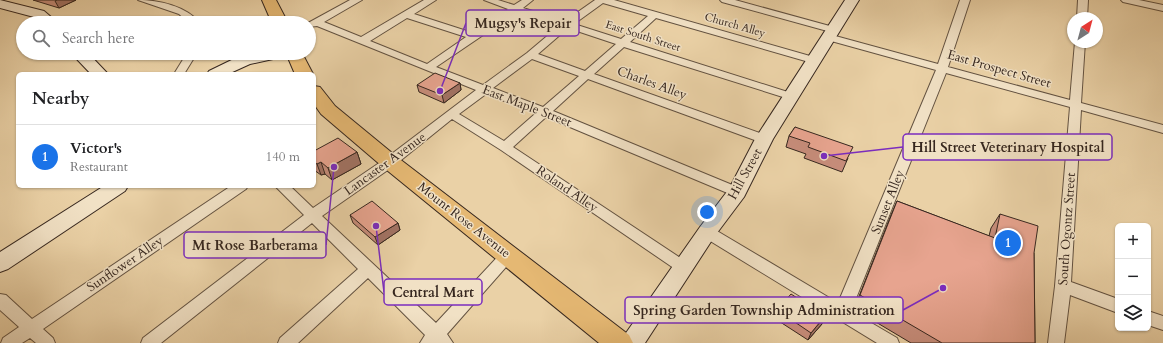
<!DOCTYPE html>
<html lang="en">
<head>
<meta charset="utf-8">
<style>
	:root { --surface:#fff; --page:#f6f6f6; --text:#202124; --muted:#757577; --line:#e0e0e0; --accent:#1a73e8 }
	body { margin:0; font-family:Cardo,serif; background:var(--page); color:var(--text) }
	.controls { position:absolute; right:12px; bottom:12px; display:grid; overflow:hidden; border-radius:6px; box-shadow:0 1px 3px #0004 }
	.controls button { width:36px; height:36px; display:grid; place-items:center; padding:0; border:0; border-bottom:1px solid var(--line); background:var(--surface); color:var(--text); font:20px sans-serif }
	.compass { position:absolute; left:1067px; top:12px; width:36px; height:36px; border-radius:50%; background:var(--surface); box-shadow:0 1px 3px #0004; rotate:36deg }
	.you { position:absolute; left:707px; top:212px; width:14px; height:14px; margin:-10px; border:3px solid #fff; border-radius:50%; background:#1a73e8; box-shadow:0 0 0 6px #1a73e833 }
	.badge { display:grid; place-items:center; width:26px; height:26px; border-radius:50%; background:var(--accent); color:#fff; font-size:13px; font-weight:700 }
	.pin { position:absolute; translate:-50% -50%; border:2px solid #fff; box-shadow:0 1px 4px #0006 }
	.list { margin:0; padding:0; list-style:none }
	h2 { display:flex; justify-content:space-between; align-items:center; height:52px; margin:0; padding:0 16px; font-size:17px }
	h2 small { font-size:13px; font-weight:400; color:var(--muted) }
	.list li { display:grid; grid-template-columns:26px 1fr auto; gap:12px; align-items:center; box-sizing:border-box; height:64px; padding:0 16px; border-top:1px solid var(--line) }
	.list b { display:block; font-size:15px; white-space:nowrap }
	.list p { margin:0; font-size:13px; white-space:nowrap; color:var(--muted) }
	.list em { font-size:13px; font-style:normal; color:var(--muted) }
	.icon { flex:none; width:22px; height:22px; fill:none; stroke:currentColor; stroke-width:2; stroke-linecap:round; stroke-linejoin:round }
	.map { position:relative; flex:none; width:1163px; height:343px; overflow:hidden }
	.search { position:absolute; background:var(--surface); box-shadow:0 1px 3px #0004; left:16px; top:16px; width:300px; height:44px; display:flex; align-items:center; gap:10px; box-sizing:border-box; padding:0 14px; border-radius:22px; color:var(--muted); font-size:15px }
	.panel { position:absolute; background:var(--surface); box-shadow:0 1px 3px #0004; left:16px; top:72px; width:300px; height:116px; border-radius:6px }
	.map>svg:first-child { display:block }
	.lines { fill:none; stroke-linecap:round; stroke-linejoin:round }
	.street-casing { stroke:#635241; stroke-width:2 }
	.secondary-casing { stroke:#36271f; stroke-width:2 }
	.primary-casing { stroke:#36271f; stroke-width:2 }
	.street { fill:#f1e1c5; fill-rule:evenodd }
	.secondary { fill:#f1e1c5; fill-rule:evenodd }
	.primary { fill:#e5b873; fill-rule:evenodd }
	.wall { fill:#c78d7b; stroke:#36271f }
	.shaded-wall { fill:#a27364; stroke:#36271f }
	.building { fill:#e7a48f; stroke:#36271f }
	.labels { text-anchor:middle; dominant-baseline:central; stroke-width:3; stroke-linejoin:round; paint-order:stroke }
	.far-street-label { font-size:11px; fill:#36271f; stroke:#f1e1c5 }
	.street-label { font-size:13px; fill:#36271f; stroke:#f1e1c5 }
	.leader { fill:none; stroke:#7b2cbf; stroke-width:1.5 }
	.callout-dot { fill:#7b2cbf; stroke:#f1e1c5; stroke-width:1.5 }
	.callout { fill:#f1e1c5; stroke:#7b2cbf; stroke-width:1.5 }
	.callout-label { font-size:14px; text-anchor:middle; font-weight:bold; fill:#36271f }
</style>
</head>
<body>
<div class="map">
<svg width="1163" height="343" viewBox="0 0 1163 343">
	<rect width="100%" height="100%" fill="#ead1a6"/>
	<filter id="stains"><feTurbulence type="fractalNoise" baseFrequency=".005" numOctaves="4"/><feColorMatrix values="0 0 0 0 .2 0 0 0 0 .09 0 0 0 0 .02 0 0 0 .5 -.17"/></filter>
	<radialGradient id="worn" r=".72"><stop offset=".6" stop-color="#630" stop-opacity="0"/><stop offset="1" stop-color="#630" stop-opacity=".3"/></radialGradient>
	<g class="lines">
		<defs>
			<path id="street" d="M138,0C159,0 186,6 200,23H189L179,14Z
				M350,0H362L324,22L361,37L424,0H436L414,14L473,33L508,9L484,0H498L514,5L522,0H533L523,8L565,21L595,0H614L817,58L818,60L813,63L809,62L656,18L630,42L794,94L796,96L790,99L786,98L624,47L594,74L768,136L770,139L768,142H760L588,79L553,111L742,189L744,192L742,195L737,197L546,117L513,147L688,263L691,267L688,271L683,273L678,271L501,150L452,119L395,165L322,216L436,323L503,251L508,249L513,251L515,255L513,259L447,334L453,343H420L425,335L368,278L298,343H278L280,338L358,269L312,223L161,343H141L143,338L304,215L275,186H290L313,208L385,159L476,90L317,26L309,27L308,23ZM603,3L648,16L621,39L574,24ZM517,12L559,26L527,53L483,85L436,67ZM407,18L466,37L427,64L370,41ZM568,28L616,44L585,71L538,54ZM532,59L579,76L543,107L493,88ZM486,94L536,113L504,141L459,114Z
				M720,0H735L837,28L839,30L834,33L831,32L722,2Z
				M960,0H970L948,67L1070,100L1075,42H1085L1081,103L1163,125V133L1081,110L1071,282L1118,299V313L1070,295L1064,343H1048L1055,286L1070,107L946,73L851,311L897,338L899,343H877L702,236L700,232L702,228L707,227L712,228L838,303L936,70L824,39L823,37L828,34L938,64Z
				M1078,0H1088L1087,18H1077Z
				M1121,0H1139L1163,5V11L1123,2Z
				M187,53H197L184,74H174Z
				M231,186H248L246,189L43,329L53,338L55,343H36L30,338L22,343H1L3,338L19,327L0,310V294L6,295L32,319Z
				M1148,311L1163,316V330L1148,325Z"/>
			<path id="secondary" d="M0,0L44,11L58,23H42L34,17L0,8Z
				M845,0H859L773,139L744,197L714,237L645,343H619L700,227L729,189L755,139Z
				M71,53H88L108,74H91Z
				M246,53H301L302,54L299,57L273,59L250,64L228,74H207L209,71Z
				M104,186H128L125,191L8,269L0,272V252Z"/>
			<path id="primary" d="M262,0H276L288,23H272Z
				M286,53H302L313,74H295Z
				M314,86L320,87L335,106L397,157L629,335L633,343H599L383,167L321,114L314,104Z"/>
		</defs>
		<use href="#street" class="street-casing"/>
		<use href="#secondary" class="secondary-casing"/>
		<use href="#primary" class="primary-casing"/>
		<use href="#street" class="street"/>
		<use href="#secondary" class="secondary"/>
		<use href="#primary" class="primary"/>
	</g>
	<path class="wall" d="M33,0H76L59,8Z
		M460,83L461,90L444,103L419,92L417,85Z
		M795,127L848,158L842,172L804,158L806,154L786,147L789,136Z
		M314,151L357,152L361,164L332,180L325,174L321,175L314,170Z
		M897,201L989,236L991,228L1000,214L1034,253L1035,343H911L854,309L891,215Z
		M350,215L398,223L400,230L378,245L353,223Z
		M777,310L822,324L808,340L774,318Z"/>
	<path class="shaded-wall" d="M57,0H76L59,8L55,1Z
		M460,83L461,90L444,103L442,95Z
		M357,152L361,164L332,180L328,168Z
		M321,162L325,174L321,175L317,164Z
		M398,223L400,230L378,245L375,237Z
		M825,316L822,324L808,340L811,333Z"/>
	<path class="building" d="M435,73L460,83L442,95L417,85Z
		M795,127L853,147L846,161L808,147L810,143L789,136Z
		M338,138L357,152L328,168L321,162L317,164L314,162V151Z
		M372,201L398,223L375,237L350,215Z
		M897,201L995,238L1000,214L1038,226L1034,253L1035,343H942L860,295Z
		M791,294L825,316L811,333L777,310Z"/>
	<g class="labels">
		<g class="far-street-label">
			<text transform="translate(735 25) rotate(16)">Church Alley</text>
			<text transform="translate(643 36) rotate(18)">East South Street</text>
		</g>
		<g class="street-label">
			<text transform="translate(999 69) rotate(16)">East Prospect Street</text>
			<text transform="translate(652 83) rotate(20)">Charles Alley</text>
			<text transform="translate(527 106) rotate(21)">East Maple Street</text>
			<text transform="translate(385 164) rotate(-36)">Lancaster Avenue</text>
			<text transform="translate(745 174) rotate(-61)">Hill Street</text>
			<text transform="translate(567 189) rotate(34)">Roland Alley</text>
			<text transform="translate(888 202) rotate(-68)">Sunset Alley</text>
			<text transform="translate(464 220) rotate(38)">Mount Rose Avenue</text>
			<text transform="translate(1067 229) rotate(-86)">South Ogontz Street</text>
			<text transform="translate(125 264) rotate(-34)">Sunflower Alley</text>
		</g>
	</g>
	<path class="leader" d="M440 91L466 23M824 156L903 147M334 167L326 245M376 226L384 292M943 288L903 310"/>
	<g class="callout-dot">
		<circle cx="440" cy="91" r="4"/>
		<circle cx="824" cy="156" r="4"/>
		<circle cx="334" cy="167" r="4"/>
		<circle cx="376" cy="226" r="4"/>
		<circle cx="943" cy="288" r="4"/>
	</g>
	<g class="callout">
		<rect x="466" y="10" width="113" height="26" rx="4"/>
		<rect x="903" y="134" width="209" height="26" rx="4"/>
		<rect x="184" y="232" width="142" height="26" rx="4"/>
		<rect x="384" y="279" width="98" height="26" rx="4"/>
		<rect x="625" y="297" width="278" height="26" rx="4"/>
	</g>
	<g class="callout-label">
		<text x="523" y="28">Mugsy's Repair</text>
		<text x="1008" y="152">Hill Street Veterinary Hospital</text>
		<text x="255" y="250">Mt Rose Barberama</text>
		<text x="433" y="297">Central Mart</text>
		<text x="764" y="315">Spring Garden Township Administration</text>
	</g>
	<rect width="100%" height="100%" filter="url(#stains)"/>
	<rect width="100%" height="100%" fill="url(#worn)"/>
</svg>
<div class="controls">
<button>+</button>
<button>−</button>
<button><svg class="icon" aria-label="layers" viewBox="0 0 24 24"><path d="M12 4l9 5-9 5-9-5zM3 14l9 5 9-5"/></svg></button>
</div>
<svg class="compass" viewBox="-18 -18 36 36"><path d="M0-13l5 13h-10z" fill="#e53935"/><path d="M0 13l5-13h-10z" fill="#757577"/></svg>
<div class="you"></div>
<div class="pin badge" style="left:1008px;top:243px">1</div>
<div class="search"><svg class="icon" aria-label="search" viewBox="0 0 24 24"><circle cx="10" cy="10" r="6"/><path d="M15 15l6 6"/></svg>Search here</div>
<section class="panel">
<h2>Nearby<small></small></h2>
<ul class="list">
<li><span class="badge">1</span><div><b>Victor's</b><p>Restaurant</p></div><em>140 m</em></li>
</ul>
</section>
</div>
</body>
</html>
